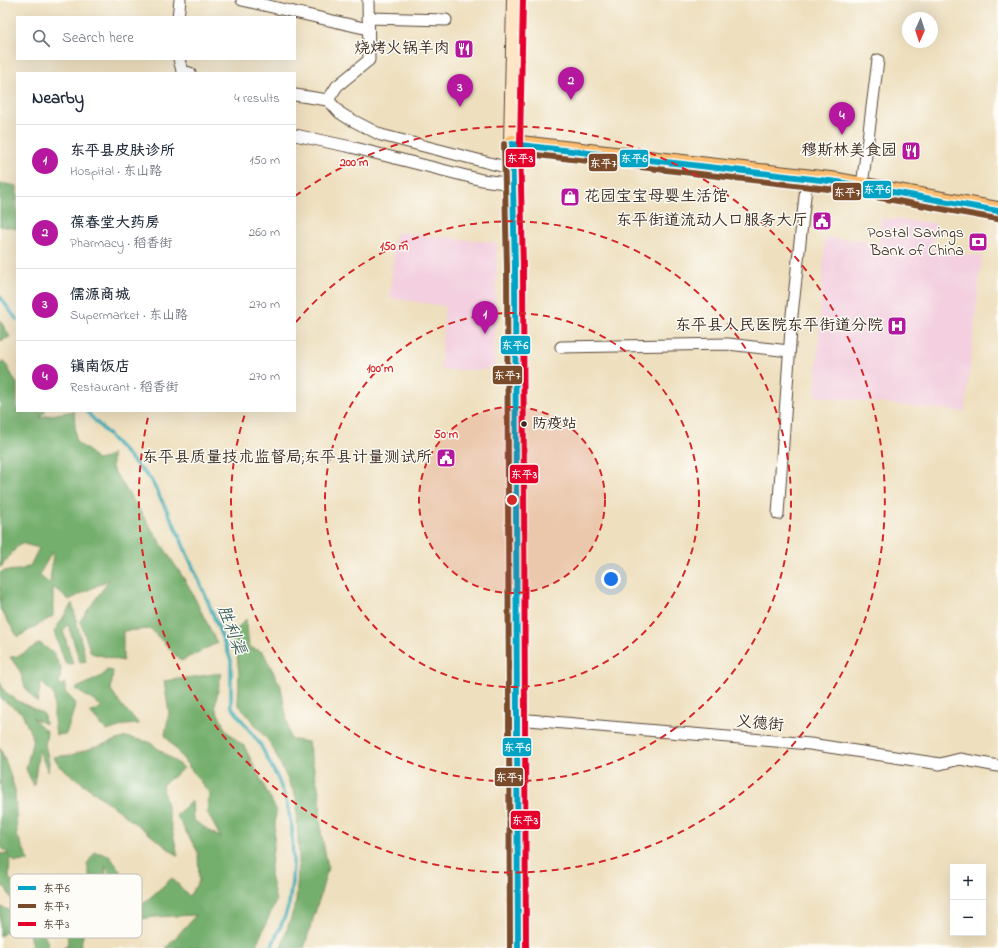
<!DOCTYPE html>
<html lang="en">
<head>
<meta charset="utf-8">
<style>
	:root { --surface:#fff; --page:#f2f2f3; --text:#1f2937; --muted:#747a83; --line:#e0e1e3; --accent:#b5179e }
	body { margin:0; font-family:"Indie Flower","LXGW WenKai TC",sans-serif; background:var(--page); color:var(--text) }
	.controls { position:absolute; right:12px; bottom:12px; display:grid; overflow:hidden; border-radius:0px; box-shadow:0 4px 16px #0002 }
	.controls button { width:36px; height:36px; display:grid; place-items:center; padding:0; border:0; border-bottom:1px solid var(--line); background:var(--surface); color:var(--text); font:20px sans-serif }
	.compass { position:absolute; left:902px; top:12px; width:36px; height:36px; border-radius:50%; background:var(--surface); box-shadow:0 4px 16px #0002; rotate:183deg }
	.you { position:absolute; left:611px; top:579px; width:14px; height:14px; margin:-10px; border:3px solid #fff; border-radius:50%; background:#1a73e8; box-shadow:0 0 0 6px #1a73e833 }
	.badge { display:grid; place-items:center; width:26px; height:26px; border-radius:50%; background:var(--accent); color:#fff; font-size:13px; font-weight:700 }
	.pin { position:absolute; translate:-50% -33px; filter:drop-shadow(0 1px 2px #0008) }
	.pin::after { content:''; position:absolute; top:21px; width:14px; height:12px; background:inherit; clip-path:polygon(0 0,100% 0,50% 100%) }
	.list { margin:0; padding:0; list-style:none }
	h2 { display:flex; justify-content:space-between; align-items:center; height:52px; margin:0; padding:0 16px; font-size:17px }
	h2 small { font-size:13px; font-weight:400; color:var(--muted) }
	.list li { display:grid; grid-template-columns:26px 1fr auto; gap:12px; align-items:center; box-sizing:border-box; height:72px; padding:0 16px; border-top:1px solid var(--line) }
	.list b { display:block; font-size:15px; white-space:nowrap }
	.list p { margin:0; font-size:13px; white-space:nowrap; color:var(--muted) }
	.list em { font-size:13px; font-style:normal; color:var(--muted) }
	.icon { flex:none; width:22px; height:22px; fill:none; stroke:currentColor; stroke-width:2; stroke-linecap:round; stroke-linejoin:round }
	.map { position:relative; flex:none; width:998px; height:948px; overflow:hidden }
	.search { position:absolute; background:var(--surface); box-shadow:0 4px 16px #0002; left:16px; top:16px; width:280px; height:44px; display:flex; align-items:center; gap:10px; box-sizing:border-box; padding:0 14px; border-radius:0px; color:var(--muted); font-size:15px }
	.panel { position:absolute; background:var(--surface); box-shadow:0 4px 16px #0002; left:16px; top:72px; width:280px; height:340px; border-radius:0px }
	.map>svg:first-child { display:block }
	.built { fill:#f3cfdf }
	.forest { fill:#75af6d; stroke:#586c46; fill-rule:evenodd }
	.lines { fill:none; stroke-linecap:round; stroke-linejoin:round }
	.stream { stroke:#3aabb5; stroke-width:3.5 }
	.street-casing { stroke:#564536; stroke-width:13 }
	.secondary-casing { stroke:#564536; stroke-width:18 }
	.primary-casing { stroke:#564536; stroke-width:20 }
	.street { stroke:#fff; stroke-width:11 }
	.secondary { stroke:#fee5c5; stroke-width:16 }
	.primary { stroke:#fcbd6f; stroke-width:18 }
	.bus-1-casing { stroke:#fdfcf7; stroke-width:9 }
	.bus-2-casing { stroke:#fdfcf7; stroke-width:9 }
	.bus-3-casing { stroke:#fdfcf7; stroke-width:9 }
	.bus-1 { stroke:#03a3c5; stroke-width:6 }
	.bus-2 { stroke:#7a4b2a; stroke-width:6 }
	.bus-3 { stroke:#e4002b; stroke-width:6 }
	.ring { fill:none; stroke:#d62828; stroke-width:2; stroke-dasharray:7 5 }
	.bus-dot { fill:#3b2a1e; stroke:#fdfcf7; stroke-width:1.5 }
	.labels { text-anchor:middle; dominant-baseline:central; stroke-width:3; stroke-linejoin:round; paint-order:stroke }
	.bus-label { font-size:15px; fill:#3b2a1e; stroke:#fdfcf7; text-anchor:start }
	.poi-label { font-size:16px; fill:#3b2a1e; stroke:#fdfcf7; text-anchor:end }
	.street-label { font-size:16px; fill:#3b2a1e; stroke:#fdfcf7 }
	.water-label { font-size:17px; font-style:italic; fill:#3b5e5a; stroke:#fdfcf7 }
	.key { fill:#fdfcf7; stroke:#c3bdb6; stroke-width:1 }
	.key-label { font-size:11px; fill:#3b2a1e }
	.centre { fill:#d62828; stroke:#fdfcf7; stroke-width:2 }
	.ring-label { font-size:12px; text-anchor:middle; font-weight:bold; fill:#d62828; stroke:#fdfcf7; stroke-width:3; stroke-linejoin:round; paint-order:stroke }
	.line-badge { stroke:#fdfcf7; stroke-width:1.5 }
	.badge-label { font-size:11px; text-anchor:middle; font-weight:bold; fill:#fff }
</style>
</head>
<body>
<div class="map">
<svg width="998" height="948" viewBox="0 0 998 948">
	<rect width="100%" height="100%" fill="#fdfcf7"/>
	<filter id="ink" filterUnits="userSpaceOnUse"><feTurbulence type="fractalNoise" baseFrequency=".025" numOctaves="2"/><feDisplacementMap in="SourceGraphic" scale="8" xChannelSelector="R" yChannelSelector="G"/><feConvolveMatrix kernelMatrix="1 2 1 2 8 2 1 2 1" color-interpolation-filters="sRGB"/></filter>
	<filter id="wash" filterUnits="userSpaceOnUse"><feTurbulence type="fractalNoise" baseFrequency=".012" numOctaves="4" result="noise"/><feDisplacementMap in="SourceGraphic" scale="16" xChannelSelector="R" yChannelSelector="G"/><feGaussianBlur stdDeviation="0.9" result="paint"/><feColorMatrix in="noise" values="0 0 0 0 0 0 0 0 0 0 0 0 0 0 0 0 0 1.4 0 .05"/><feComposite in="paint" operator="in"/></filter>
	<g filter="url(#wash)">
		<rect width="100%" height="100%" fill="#eedfbe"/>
		<path class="built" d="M880,218L935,223L933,250L982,256L965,412L815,396L825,237L880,243Z
			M395,232L497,243L494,366L484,370H440L445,306L390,298Z"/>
		<path class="forest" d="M0,183L17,186V229L0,226Z
			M0,320L10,337L0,341Z
			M4,361L17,384V411H46L40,417L74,411L76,442L89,451L96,460L107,458L112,453V468L188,585L217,643L181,661L151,629L123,631V661L91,653L80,621L110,579L69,600L53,587V616L18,637L0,609V573L3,571L20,570L30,566L39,548L20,543L0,568V364ZM52,552H53L50,584L39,575Z
			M72,603L86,661L80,662L68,624L63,631L73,664H66L54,632Z
			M246,619L249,647L263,652L281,687L290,739L308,742L320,796L321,832L328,867L319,900L304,948H281L296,902L299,858L296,797L271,744L238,704L239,673L237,656L230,637Z
			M40,643L54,654L61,669L59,686L65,683V692L74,701L75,706L66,734L56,735L54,720V695L41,682L37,703L25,687L20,671L10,657L19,656Z
			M107,670L113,671L111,690L122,706L133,717L139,724L125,725L107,731L90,713L103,707L75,689L102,676Z
			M221,673L215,707L226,731L244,746L276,810L274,841L270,875L276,901L255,948H166L196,915L155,917L142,919V905L133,911L105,866L108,891L95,876L107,911L98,917L87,864L95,852L109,855L143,904L172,878L189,896L199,881L198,852L176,815L192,801L193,820L221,838L207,812L209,793L165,735L169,713L164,681Z
			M0,682L4,691L18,701L44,714L45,724L32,717L47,732L45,745L49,762L48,772L39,750L34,786L26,769L33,739L22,713L0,698Z
			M126,737L149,742L184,768L162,785L178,856L61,767L53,757L71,755Z
			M0,748L7,765L15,790L17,835L29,861L15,862L10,857L9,878L24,894L47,941L49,948H32L27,922L23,920L0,936V907L7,909L23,919L5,887L0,886V853L9,855L0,846V796L1,786L0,785Z
			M73,922L84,932L80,948H62L68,944L67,932L63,925Z"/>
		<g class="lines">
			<path class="stream" d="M0,297L17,320
				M86,411L151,480L173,522L206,597L231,660V706L260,744L278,779L287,803L292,828L293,863L292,881L289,904L285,916L271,948"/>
		</g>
	</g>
	<g filter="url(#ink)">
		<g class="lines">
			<defs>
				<path id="street" d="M242,0L368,29
					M178,17L180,0
					M368,18L446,20
					M179,59L182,71L190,73
					M295,95L328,100L340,113L348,118L381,135L513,169
					M328,100L337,86L369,60L368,0
					M295,135L351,147L482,180L513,184
					M862,186L878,60
					M561,347L728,344L789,351
					M778,514L792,315L807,178
					M517,719L810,744L940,764L960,759L998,766"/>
				<path id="secondary" d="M515,0L512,144L515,267L518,948"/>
				<path id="primary" d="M512,144L838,182L998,211"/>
			</defs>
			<use href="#street" class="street-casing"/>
			<use href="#secondary" class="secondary-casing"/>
			<use href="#primary" class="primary-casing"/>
			<use href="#street" class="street"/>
			<use href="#secondary" class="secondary"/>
			<use href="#primary" class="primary"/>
			<defs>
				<path id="bus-1" d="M512,144L515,267L518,948
					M512,144L838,182L998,211"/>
				<path id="bus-2" d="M504,144L507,267L510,948
					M511,152L837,190L997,219"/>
				<path id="bus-3" d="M523,0L520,144L523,267L526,948"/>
			</defs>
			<use href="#bus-1" class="bus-1-casing"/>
			<use href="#bus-2" class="bus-2-casing"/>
			<use href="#bus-3" class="bus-3-casing"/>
			<use href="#bus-1" class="bus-1"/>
			<use href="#bus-2" class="bus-2"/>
			<use href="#bus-3" class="bus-3"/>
		</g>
	</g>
	<circle cx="512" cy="500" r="93" fill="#d62828" fill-opacity=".12"/>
	<g class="ring">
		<circle cx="512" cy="500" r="93"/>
		<circle cx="512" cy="500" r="187"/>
		<path d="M296 322A280 280 0 1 1 246 411"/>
		<path d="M295 196A373 373 0 1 1 149 413"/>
	</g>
	<defs>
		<symbol id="restaurant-square" viewBox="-11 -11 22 22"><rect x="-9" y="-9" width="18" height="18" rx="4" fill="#b5179e" stroke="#fdfcf7"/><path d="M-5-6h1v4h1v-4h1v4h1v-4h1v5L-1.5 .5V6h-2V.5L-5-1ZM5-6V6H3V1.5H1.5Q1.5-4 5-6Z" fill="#fff"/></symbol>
		<symbol id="shop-square" viewBox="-11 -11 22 22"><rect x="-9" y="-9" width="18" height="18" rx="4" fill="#b5179e" stroke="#fdfcf7"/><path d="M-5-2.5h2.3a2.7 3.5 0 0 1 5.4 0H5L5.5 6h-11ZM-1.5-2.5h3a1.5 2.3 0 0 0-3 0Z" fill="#fff"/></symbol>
		<symbol id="civic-square" viewBox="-11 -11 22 22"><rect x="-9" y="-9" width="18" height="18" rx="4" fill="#b5179e" stroke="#fdfcf7"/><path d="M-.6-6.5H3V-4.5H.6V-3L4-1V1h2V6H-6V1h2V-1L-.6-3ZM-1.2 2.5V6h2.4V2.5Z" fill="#fff"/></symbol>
		<symbol id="bank-square" viewBox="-11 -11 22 22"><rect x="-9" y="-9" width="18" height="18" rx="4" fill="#b5179e" stroke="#fdfcf7"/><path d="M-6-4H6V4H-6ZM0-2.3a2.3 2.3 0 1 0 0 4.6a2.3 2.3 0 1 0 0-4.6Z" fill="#fff"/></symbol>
		<symbol id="hospital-square" viewBox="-11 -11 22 22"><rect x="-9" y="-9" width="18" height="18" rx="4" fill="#b5179e" stroke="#fdfcf7"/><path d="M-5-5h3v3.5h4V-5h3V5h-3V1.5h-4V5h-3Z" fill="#fff"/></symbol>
	</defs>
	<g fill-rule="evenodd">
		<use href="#restaurant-square" x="453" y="38" width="22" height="22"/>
		<use href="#restaurant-square" x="900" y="140" width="22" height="22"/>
		<use href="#shop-square" x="559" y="186" width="22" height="22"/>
		<use href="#civic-square" x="811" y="210" width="22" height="22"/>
		<use href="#bank-square" x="967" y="231" width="22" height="22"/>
		<use href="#hospital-square" x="886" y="315" width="22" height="22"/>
		<use href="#civic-square" x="435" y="447" width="22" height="22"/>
	</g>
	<circle class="bus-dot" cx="524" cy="424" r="3.5"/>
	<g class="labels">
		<g class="bus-label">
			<text x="532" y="424">防疫站</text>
		</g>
		<g class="poi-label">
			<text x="450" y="49">烧烤火锅羊肉</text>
			<text x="897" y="151">穆斯林美食园</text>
			<text x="584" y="197" text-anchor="start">花园宝宝母婴生活馆</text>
			<text x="808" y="221">东平街道流动人口服务大厅</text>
			<text x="964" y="233">Postal Savings<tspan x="964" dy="18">Bank of China</tspan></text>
			<text x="883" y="326">东平县人民医院东平街道分院</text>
			<text x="432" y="458">东平县质量技术监督局;东平县计量测试所</text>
		</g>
		<g class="street-label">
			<text transform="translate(760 724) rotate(5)">义德街</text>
		</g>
		<g class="water-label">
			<text transform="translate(231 630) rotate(69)">胜利渠</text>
		</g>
	</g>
	<rect x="10" y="874" width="132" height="64" rx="6" class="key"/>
	<rect x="18" y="886" width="18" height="4" fill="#03a3c5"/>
	<rect x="18" y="904" width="18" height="4" fill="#7a4b2a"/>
	<rect x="18" y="922" width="18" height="4" fill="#e4002b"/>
	<g class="key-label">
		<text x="43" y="892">东平6</text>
		<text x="43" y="910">东平7</text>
		<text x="43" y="928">东平3</text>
	</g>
	<circle cx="512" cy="500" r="6" class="centre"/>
	<g class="ring-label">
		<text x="354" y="166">200 m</text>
		<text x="394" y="250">150 m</text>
		<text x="380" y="372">100 m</text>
		<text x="446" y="438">50 m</text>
	</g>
	<g class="line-badge">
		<rect x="505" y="148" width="31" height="20" rx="4" fill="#e4002b"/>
		<rect x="619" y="149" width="30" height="19" rx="4" fill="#03a3c5"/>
		<rect x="588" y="153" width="30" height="19" rx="4" fill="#7a4b2a"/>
		<rect x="862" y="180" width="30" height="19" rx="4" fill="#03a3c5"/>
		<rect x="832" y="182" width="30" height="19" rx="4" fill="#7a4b2a"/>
		<rect x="500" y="335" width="31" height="20" rx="4" fill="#03a3c5"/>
		<rect x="492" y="365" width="31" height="20" rx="4" fill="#7a4b2a"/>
		<rect x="509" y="464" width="30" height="20" rx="4" fill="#e4002b"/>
		<rect x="502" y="737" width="30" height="20" rx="4" fill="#03a3c5"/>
		<rect x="494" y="767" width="30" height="20" rx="4" fill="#7a4b2a"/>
		<rect x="510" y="810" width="31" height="20" rx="4" fill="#e4002b"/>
	</g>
	<g class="badge-label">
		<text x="520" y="162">东平3</text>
		<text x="634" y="162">东平6</text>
		<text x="603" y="167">东平7</text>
		<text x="877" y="193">东平6</text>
		<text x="847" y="196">东平7</text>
		<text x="515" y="349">东平6</text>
		<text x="507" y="379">东平7</text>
		<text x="524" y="478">东平3</text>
		<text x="517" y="751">东平6</text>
		<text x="509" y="781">东平7</text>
		<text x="525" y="824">东平3</text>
	</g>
</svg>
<div class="controls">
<button>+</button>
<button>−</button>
</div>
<svg class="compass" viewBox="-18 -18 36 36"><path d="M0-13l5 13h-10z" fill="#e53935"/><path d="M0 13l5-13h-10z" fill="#747a83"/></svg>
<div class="you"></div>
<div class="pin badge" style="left:485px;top:334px">1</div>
<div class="pin badge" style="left:571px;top:100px">2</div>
<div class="pin badge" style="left:460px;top:107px">3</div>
<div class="pin badge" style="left:842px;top:135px">4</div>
<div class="search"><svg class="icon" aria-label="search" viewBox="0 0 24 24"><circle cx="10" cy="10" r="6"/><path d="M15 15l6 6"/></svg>Search here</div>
<section class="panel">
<h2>Nearby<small>4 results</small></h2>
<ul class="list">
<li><span class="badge">1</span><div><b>东平县皮肤诊所</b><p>Hospital · 东山路</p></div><em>150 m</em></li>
<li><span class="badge">2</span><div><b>葆春堂大药房</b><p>Pharmacy · 稻香街</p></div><em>260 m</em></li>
<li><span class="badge">3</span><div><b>儒源商城</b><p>Supermarket · 东山路</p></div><em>270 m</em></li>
<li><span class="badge">4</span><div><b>镇南饭店</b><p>Restaurant · 稻香街</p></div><em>270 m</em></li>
</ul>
</section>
</div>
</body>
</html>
